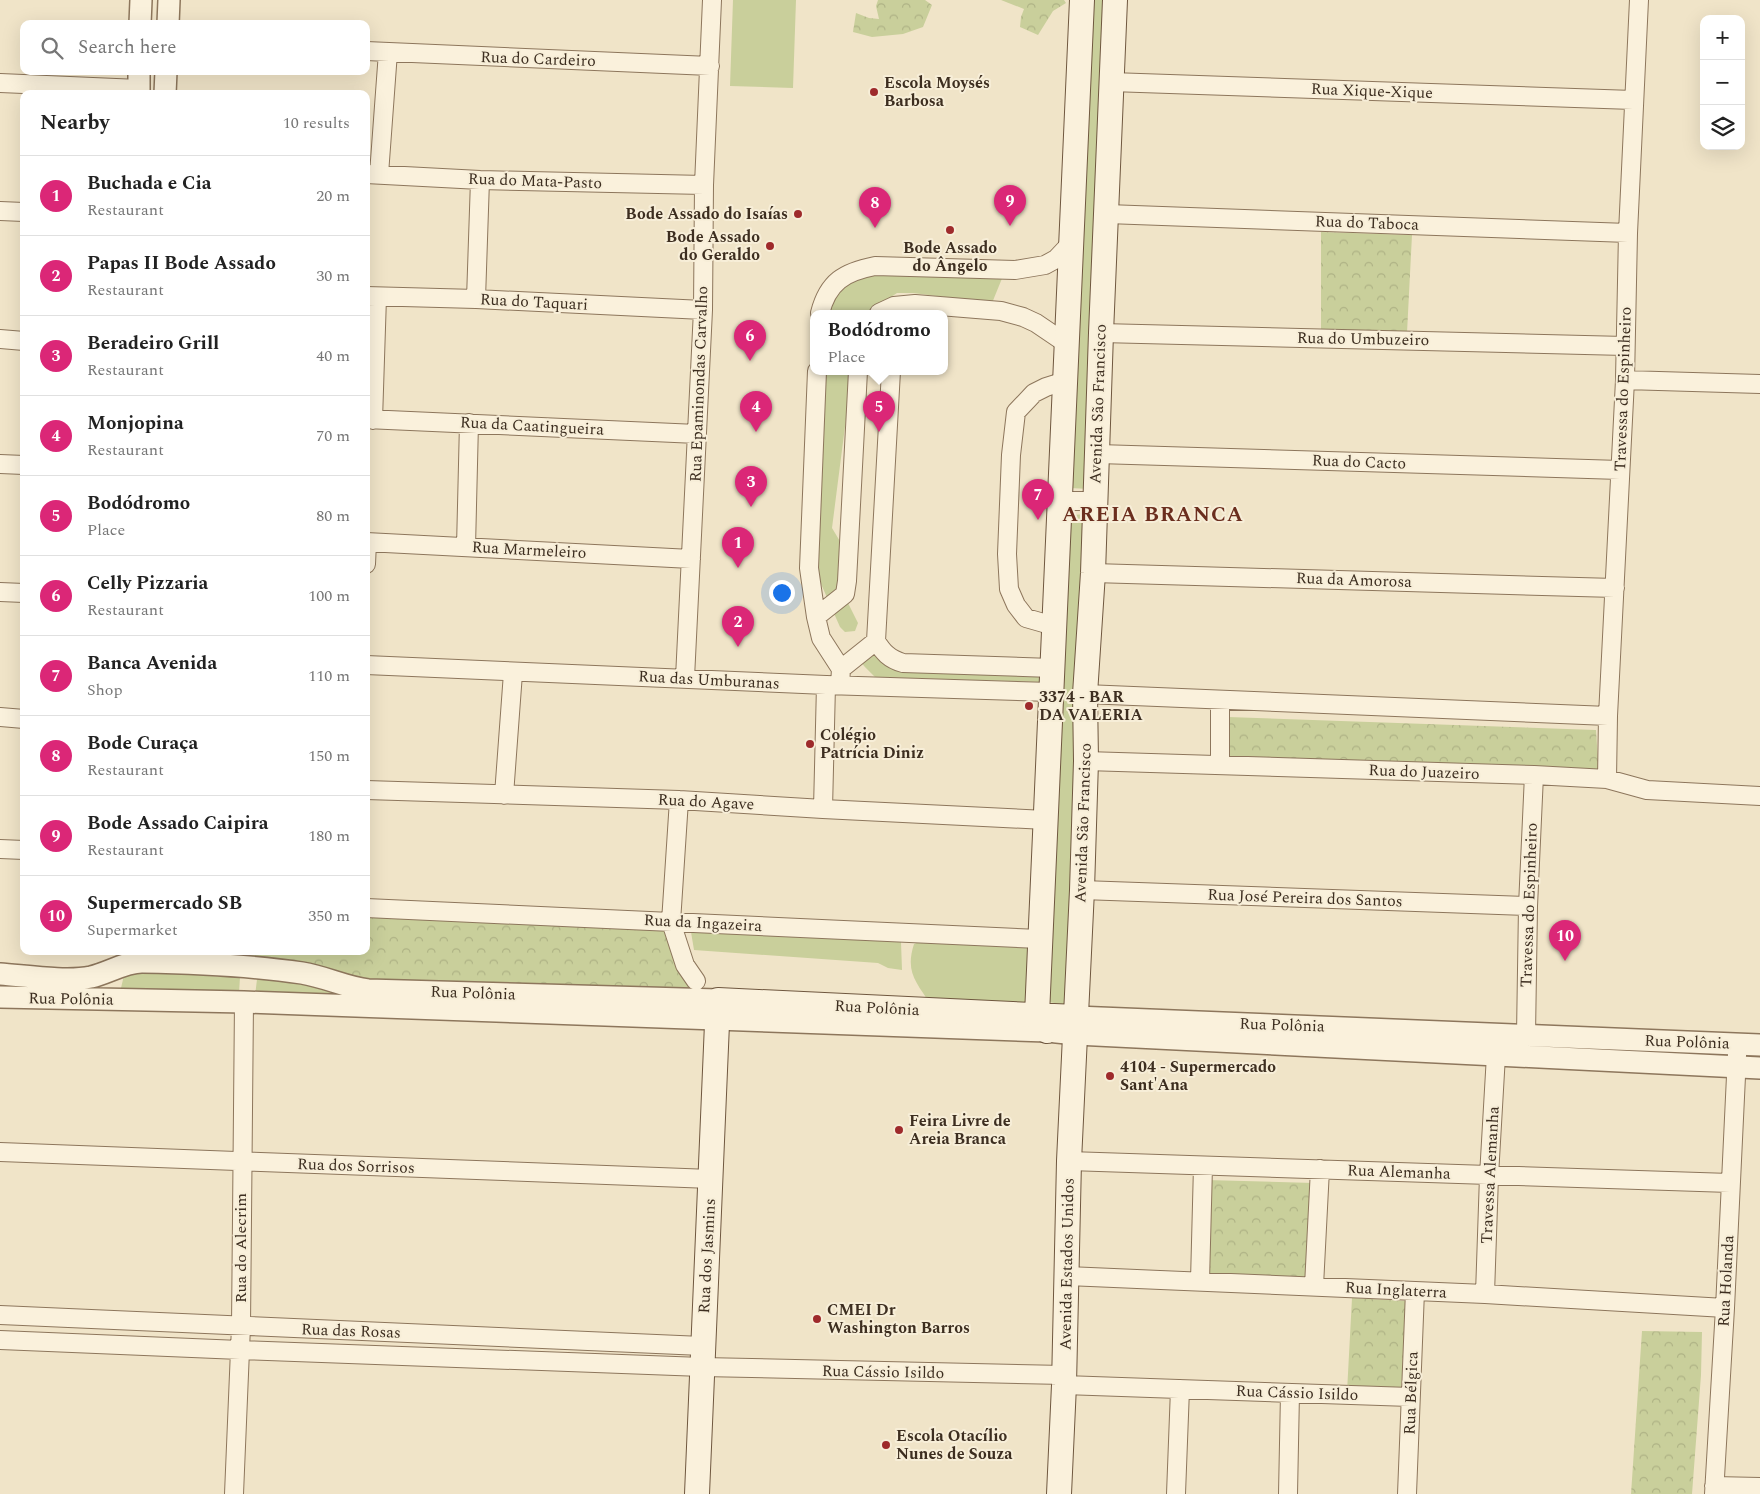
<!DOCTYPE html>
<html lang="en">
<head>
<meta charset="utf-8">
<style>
	:root { --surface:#fff; --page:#f6f6f6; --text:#222; --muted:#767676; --line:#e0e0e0; --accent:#db2777 }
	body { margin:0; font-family:Spectral,serif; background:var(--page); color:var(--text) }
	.controls { position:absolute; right:15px; top:15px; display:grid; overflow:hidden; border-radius:10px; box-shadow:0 5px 20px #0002 }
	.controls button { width:45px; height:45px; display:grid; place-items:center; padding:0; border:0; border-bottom:1px solid var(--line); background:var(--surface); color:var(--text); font:25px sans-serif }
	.you { position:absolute; left:781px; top:592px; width:18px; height:18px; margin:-12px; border:4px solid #fff; border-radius:50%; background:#1a73e8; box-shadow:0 0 0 8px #1a73e833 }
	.badge { display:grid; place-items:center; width:32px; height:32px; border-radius:50%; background:var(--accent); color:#fff; font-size:16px; font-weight:700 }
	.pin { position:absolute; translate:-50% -41px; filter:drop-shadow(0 1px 2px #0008) }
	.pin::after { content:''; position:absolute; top:26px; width:18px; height:15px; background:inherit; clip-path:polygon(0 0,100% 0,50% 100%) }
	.popup { position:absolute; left:810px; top:310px; width:138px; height:65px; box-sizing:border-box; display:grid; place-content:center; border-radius:10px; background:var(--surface); filter:drop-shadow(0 1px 4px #0005); font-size:16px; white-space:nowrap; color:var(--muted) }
	.popup b { font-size:19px; color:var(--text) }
	.popup::after { content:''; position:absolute; left:50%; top:100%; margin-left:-10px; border:10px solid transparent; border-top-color:var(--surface) }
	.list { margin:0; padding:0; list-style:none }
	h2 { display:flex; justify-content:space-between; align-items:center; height:65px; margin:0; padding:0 20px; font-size:21px }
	h2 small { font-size:16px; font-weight:400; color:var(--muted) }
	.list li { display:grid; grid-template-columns:32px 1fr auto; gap:15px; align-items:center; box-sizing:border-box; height:80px; padding:0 20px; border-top:1px solid var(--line) }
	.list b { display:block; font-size:19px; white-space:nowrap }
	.list p { margin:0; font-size:16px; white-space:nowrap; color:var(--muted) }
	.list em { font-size:16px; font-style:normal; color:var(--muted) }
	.icon { flex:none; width:28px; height:28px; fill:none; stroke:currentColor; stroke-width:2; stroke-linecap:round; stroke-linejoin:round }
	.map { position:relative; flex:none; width:1760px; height:1494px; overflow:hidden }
	.search { position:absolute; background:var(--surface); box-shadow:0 5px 20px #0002; left:20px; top:20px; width:350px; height:55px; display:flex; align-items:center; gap:12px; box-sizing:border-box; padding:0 18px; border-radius:10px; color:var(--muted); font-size:19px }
	.panel { position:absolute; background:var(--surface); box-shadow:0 5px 20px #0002; left:20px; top:90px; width:350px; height:865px; border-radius:10px }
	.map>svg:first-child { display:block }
	.grass { fill:#c9cf9b }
	.forest { fill:url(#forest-crowns) }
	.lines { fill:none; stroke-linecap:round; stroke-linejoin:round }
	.minor-casing { stroke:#8d765c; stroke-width:20 }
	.tertiary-casing { stroke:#8d765c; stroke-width:24 }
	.secondary-casing { stroke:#6f573f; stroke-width:26 }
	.minor { stroke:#faf1dc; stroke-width:18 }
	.tertiary { stroke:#faf1dc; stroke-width:21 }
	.secondary { stroke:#faf1dc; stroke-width:24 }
	.poi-dot { fill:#9e2a2b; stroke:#f7eed8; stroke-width:2 }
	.labels { text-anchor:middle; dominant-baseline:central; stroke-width:4; stroke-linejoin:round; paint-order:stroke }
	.street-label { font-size:16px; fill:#3d2e20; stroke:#f7eed8 }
	.poi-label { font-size:16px; font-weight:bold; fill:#3d2e20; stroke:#f7eed8; text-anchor:start }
	.district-label { font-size:21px; font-weight:bold; letter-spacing:1px; fill:#6b2e1e; stroke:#f7eed8 }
</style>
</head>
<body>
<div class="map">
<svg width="1760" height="1494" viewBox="0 0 1760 1494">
	<defs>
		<pattern id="forest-crowns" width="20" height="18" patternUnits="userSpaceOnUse" patternTransform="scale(1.25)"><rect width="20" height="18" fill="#c9cf9b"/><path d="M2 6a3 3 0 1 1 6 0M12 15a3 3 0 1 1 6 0" fill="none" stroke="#aeb285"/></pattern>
	</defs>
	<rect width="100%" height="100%" fill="#f0e4c8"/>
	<path class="grass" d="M733,0H796L793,88L730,86Z
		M1091,0H1108L1089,489L1070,488Z
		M888,274L1003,276L992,303L913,293H897L867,313H826C839,280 855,278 888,274Z
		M822,371H850L847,411L832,528L841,543V589L858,623L855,631L845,632L840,627L814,568Z
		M1089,514L1067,1005L1048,1002L1071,515Z
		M866,637L895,668L927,673H1044L1043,682L875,677L864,666L854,651Z
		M691,932L901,942L902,970L888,968L878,963L694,950Z
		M924,940L1031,946L1027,1009L931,1005C916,982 905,972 914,944Z
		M179,970L206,976L240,977L239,993L130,996L121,988L125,971Z
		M258,971L497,1001L255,996Z"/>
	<path class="forest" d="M878,0H925L932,5L923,27L903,34L872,37L853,32L856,13L869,18L879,19L876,6Z
		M1001,0H1064L1066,3L1053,11L1038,35L1020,27L1021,17L1024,9Z
		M1321,232L1412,235L1407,333H1321Z
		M1228,717L1596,730L1599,777L1227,762Z
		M366,911L666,927L701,994L350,986L150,956L149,951H366Z
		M1206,1180L1314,1183L1312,1283L1203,1277Z
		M1352,1298L1406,1301L1401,1394L1347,1392Z
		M1642,1331L1702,1332L1701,1375L1692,1494H1631Z"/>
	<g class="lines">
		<defs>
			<path id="minor" d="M366,51L710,66
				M1111,82L1633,100
				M0,83L139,89
				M366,174L480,180L704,185
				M379,174L388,52
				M0,211L24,212
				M1107,214L1628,233
				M366,296L476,299L703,310
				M476,299L480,180
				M820,313C828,282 844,272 875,266L1015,270L1045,265L1056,259L1072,242
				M879,313L894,306L915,304L1001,311L1023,317L1036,323L1067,344
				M1101,333L1625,346
				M0,339L24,341
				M817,371L809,568L816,617L821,638L841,669L840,685
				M891,371L876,641C883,652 889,659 903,663L1052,668
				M1625,380L1760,384
				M366,419L697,434
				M373,420L377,297
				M1098,454L1620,470
				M0,464L24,465
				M1061,501H1094
				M366,542L691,559
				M466,547L469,423
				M366,564L367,542
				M1093,573L1615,588
				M0,592L24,593
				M816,617L845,594L847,581L858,371
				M1054,626L1026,618L1016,605L1009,589L1007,554L1011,455L1016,412L1034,393L1046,387L1065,381
				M366,665L826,685L1052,692
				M841,669L876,641
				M685,678L703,310L704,185L712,0
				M1085,694L1608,716
				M1220,700V765
				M0,717L24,719
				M1086,761L1534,775L1607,779L1647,790L1760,796
				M1607,779L1608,716L1625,380L1628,233L1639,0
				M366,790L679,800L823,809L1046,820
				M504,795L513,673
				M679,800L671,922L685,965L696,981
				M823,809L826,685
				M0,849L24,850
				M1082,890L1528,906
				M366,908L1040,939
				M1526,1035L1528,906L1534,775
				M0,1152L711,1179
				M1069,1161L1730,1183
				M1067,1276L1485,1294L1725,1308
				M1200,1281L1203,1166
				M1314,1286L1320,1169
				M1485,1294L1489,1176L1496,1055
				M0,1315L702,1346
				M0,1340L240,1350L702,1367L1064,1375
				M1064,1385L1410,1397
				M1714,1486L1760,1487
				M234,1494L241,1326L244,1002
				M1176,1494L1180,1389
				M1288,1494L1290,1393
				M1407,1494L1415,1291
				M1714,1494L1725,1308L1737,1055"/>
			<path id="tertiary" d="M140,24L141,0
				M168,24L169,0
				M139,94V71
				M165,94L166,71
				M0,974C27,976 66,982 91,977C108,973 125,962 142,962C196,963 249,965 302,973C326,977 345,987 368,990L718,1000
				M0,997L244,1002L1047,1031L1076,1034L1760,1068
				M1076,1017L1760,1045"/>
			<path id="secondary" d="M1047,1031L1037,1015L1082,0
				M697,1494L718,1000L1076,1017
				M1059,1494L1064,1385L1069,1161L1082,890L1086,761L1085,694L1093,573L1101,333L1115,0"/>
		</defs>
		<use href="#minor" class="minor-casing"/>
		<use href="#tertiary" class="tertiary-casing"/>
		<use href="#secondary" class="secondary-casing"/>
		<use href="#minor" class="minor"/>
		<use href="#tertiary" class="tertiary"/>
		<use href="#secondary" class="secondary"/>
	</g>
	<g class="poi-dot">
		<circle cx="874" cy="92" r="5"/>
		<circle cx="798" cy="214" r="5"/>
		<circle cx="950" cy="230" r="5"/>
		<circle cx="770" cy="246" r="5"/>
		<circle cx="1029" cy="706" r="5"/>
		<circle cx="810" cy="744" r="5"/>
		<circle cx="1110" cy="1076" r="5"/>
		<circle cx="899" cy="1130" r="5"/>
		<circle cx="817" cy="1319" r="5"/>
		<circle cx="886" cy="1445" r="5"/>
	</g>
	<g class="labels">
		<g class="street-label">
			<text transform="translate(538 59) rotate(2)">Rua do Cardeiro</text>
			<text transform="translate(1372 91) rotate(2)">Rua Xique-Xique</text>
			<text transform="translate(535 181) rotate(2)">Rua do Mata-Pasto</text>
			<text transform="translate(1367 223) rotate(2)">Rua do Taboca</text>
			<text transform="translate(534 302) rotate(3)">Rua do Taquari</text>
			<text transform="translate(1363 339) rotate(1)">Rua do Umbuzeiro</text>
			<text transform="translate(699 384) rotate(-88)">Rua Epaminondas Carvalho</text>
			<text transform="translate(1623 389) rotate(-88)">Travessa do Espinheiro</text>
			<text transform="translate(1098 404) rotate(-88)">Avenida São Francisco</text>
			<text transform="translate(532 426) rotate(3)">Rua da Caatingueira</text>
			<text transform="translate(1359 462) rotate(2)">Rua do Cacto</text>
			<text transform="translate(529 550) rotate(3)">Rua Marmeleiro</text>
			<text transform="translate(1354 580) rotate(2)">Rua da Amorosa</text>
			<text transform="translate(709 680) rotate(3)">Rua das Umburanas</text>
			<text transform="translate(1424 772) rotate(2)">Rua do Juazeiro</text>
			<text transform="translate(706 802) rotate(3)">Rua do Agave</text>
			<text transform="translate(1083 823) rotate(-88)">Avenida São Francisco</text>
			<text transform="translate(1305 898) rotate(2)">Rua José Pereira dos Santos</text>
			<text transform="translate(1529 905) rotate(-88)">Travessa do Espinheiro</text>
			<text transform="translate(703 923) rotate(3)">Rua da Ingazeira</text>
			<text transform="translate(473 993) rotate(2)">Rua Polônia</text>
			<text transform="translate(71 999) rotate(1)">Rua Polônia</text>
			<text transform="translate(877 1008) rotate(3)">Rua Polônia</text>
			<text transform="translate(1282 1025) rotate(2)">Rua Polônia</text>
			<text transform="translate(1687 1042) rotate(2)">Rua Polônia</text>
			<text transform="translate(356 1166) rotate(2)">Rua dos Sorrisos</text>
			<text transform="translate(1399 1172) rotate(2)">Rua Alemanha</text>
			<text transform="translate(1490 1175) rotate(-87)">Travessa Alemanha</text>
			<text transform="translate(241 1248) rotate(-90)">Rua do Alecrim</text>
			<text transform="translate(707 1256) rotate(-87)">Rua dos Jasmins</text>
			<text transform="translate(1067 1264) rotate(-89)">Avenida Estados Unidos</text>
			<text transform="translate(1726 1281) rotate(-87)">Rua Holanda</text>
			<text transform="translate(1396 1290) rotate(3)">Rua Inglaterra</text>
			<text transform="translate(351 1331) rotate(2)">Rua das Rosas</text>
			<text transform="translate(883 1372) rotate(1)">Rua Cássio Isildo</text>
			<text transform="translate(1297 1393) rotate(2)">Rua Cássio Isildo</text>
			<text transform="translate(1411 1393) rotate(-88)">Rua Bélgica</text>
		</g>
		<g class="poi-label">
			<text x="884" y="83">Escola Moysés<tspan x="884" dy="18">Barbosa</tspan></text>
			<text x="788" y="214" text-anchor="end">Bode Assado do Isaías</text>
			<text x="760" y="237" text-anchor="end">Bode Assado<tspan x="760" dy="18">do Geraldo</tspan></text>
			<text x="950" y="248" text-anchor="middle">Bode Assado<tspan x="950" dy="18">do Ângelo</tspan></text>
			<text x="1039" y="697">3374 - BAR<tspan x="1039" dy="18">DA VALERIA</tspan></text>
			<text x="820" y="735">Colégio<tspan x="820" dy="18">Patrícia Diniz</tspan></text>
			<text x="1120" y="1067">4104 - Supermercado<tspan x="1120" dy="18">Sant'Ana</tspan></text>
			<text x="909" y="1121">Feira Livre de<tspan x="909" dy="18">Areia Branca</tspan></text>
			<text x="827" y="1310">CMEI Dr<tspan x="827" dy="18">Washington Barros</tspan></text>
			<text x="896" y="1436">Escola Otacílio<tspan x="896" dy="18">Nunes de Souza</tspan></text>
		</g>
		<g class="district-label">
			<text x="1153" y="515">AREIA BRANCA</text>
		</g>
	</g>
</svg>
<div class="controls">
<button>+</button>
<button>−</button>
<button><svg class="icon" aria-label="layers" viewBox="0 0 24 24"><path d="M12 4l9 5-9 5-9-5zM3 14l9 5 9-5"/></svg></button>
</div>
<div class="you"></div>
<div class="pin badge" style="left:738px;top:568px">1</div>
<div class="pin badge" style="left:738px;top:647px">2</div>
<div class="pin badge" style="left:751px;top:507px">3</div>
<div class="pin badge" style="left:756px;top:432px">4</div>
<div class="pin badge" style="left:879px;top:432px">5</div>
<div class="popup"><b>Bodódromo</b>Place</div>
<div class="pin badge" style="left:750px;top:361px">6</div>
<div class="pin badge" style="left:1038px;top:520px">7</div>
<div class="pin badge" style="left:875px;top:228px">8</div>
<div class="pin badge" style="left:1010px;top:226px">9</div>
<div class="pin badge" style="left:1565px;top:961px">10</div>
<div class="search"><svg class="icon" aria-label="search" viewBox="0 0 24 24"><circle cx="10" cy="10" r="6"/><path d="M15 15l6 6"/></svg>Search here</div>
<section class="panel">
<h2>Nearby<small>10 results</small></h2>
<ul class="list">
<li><span class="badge">1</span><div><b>Buchada e Cia</b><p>Restaurant</p></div><em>20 m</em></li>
<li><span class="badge">2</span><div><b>Papas II Bode Assado</b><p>Restaurant</p></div><em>30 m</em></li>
<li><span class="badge">3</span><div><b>Beradeiro Grill</b><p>Restaurant</p></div><em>40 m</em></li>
<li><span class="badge">4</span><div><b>Monjopina</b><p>Restaurant</p></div><em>70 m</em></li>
<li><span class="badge">5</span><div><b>Bodódromo</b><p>Place</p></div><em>80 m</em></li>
<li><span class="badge">6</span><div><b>Celly Pizzaria</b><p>Restaurant</p></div><em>100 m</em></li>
<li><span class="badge">7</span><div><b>Banca Avenida</b><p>Shop</p></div><em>110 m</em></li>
<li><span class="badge">8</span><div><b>Bode Curaça</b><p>Restaurant</p></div><em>150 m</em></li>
<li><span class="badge">9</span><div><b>Bode Assado Caipira</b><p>Restaurant</p></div><em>180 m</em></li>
<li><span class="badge">10</span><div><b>Supermercado SB</b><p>Supermarket</p></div><em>350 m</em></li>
</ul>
</section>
</div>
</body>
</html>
